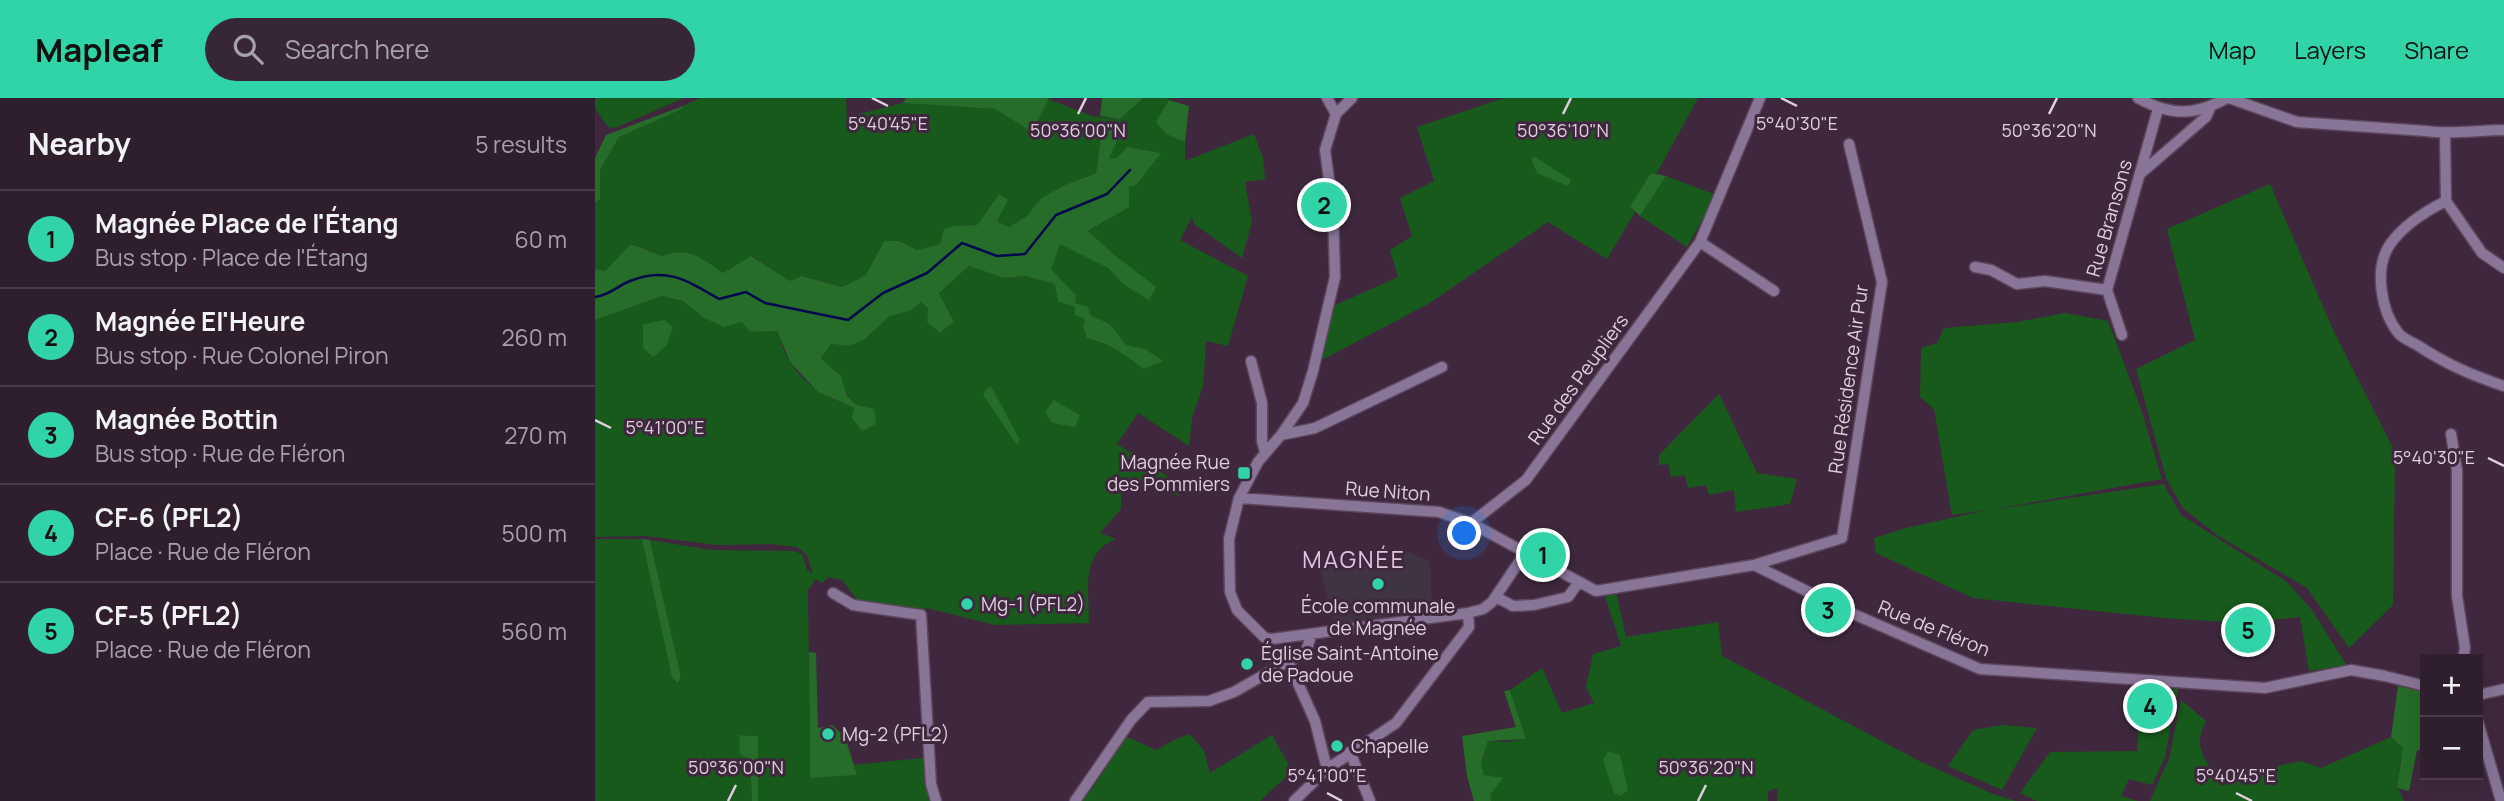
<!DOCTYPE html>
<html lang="en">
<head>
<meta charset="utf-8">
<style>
	:root { --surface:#2f1e2e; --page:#372736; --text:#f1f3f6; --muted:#a7a2aa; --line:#4a3c4a; --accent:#31d4a9 }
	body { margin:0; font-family:Manrope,sans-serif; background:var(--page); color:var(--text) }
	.controls { position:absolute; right:21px; bottom:21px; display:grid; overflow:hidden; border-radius:0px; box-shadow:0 7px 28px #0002 }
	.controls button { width:63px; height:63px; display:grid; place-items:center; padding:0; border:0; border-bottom:2px solid var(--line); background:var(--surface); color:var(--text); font:35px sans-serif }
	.you { position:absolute; left:870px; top:436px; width:24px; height:24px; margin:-18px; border:5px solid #fff; border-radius:50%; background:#1a73e8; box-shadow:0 0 0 10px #1a73e833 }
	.badge { display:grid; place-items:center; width:46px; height:46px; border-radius:50%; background:var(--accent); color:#111; font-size:23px; font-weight:700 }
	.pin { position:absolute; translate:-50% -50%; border:4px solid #fff; box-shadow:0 2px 7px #0006 }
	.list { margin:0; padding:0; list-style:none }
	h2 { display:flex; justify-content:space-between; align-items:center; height:91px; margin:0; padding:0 28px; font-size:30px }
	h2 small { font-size:23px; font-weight:400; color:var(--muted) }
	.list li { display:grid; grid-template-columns:46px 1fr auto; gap:21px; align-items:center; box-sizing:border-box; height:98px; padding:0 28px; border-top:2px solid var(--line) }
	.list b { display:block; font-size:26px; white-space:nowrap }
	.list p { margin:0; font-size:23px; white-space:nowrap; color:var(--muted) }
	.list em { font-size:23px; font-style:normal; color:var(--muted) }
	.icon { flex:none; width:38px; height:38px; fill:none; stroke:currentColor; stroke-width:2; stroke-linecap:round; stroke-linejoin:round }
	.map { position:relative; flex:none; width:1909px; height:703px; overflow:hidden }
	header { display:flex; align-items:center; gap:42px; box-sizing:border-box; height:98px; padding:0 35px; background:var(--accent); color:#111 }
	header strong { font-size:33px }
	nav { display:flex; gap:38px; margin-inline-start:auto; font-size:24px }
	.search { width:490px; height:63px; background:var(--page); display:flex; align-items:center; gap:18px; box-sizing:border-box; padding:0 24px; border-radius:38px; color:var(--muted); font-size:26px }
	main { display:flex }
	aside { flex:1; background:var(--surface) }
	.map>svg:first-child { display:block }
	.education { fill:#403443 }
	.green { fill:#185a1c }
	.forest { fill:#256d28 }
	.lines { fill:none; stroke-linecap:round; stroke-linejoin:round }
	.stream { stroke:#00074d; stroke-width:2.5 }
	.street-casing { stroke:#5c465b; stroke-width:13 }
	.street { stroke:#887598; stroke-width:10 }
	.ticks { fill:none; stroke:#ded0de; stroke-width:2.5 }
	.poi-dot { fill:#31d4a9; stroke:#3f283e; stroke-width:2.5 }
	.labels { text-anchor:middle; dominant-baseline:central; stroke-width:6; stroke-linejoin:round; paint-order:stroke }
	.street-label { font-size:19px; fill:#ded0de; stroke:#3f283e }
	.poi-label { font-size:19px; fill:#ded0de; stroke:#3f283e; text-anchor:start }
	.quarter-label { font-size:23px; letter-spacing:2px; fill:#e2c5e1; stroke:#3f283e }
	.ticks-label { font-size:18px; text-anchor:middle; fill:#ded0de; stroke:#3f283e; stroke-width:6; stroke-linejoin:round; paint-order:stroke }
</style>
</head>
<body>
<header>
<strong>Mapleaf</strong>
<div class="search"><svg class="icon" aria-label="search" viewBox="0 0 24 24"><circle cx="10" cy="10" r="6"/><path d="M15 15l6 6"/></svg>Search here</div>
<nav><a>Map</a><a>Layers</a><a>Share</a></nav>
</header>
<main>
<aside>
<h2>Nearby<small>5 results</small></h2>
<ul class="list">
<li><span class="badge">1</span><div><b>Magnée Place de l'Étang</b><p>Bus stop · Place de l'Étang</p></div><em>60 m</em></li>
<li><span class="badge">2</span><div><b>Magnée El'Heure</b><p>Bus stop · Rue Colonel Piron</p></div><em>260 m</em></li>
<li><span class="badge">3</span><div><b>Magnée Bottin</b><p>Bus stop · Rue de Fléron</p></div><em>270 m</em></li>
<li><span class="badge">4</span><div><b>CF-6 (PFL2)</b><p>Place · Rue de Fléron</p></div><em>500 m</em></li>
<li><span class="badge">5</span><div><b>CF-5 (PFL2)</b><p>Place · Rue de Fléron</p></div><em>560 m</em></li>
</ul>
</aside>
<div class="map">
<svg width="1909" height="703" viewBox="0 0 1909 703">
	<rect width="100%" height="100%" fill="#3f283e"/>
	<path class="education" d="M800,449L835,463L837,509L833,508L741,531L723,462Z"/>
	<path class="green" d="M0,0H89L20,30L13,29L0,10Z
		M105,0H251L252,19L308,5L400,11L437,33L453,1L497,18L525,21L548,0H574L571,36L590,44V63L659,36L668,60L670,81L650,84L657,124L647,160L599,126L597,119L585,142L653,178L633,248L611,243L608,288L597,320L594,348L543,315L522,346L586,387L584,398L555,388L526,389V411L505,435L521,441C485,455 494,493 494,525L400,527L332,510L324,514L263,503L247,482L233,479L227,485L221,481L213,492L215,680L261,677L257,667L328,660L336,703H163V638L145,637V656L155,662L157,703H0V441H47L77,579L83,585L86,579L55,442L116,452L198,453L207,456L212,472L218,476L212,457L202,449L176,446L123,447L51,438L0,439V222L67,198L88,203L109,220L148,224L155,234L182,233C186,243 189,255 195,264C213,293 246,309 279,312L262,307L252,297L246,278L226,260L236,246L254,248L269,242L295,218L315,213L326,204L333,210L332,224L346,235L359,224L344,195L374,168L409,180L430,178L460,186L490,221L492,240C515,246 530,256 548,270L550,251L531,247L515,226L494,217L480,205L481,197L456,171L464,145L513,170L529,187L522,159L493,133L511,123L534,89L565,55L532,49L522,61H514L522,43L523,33L507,31L501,75L470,87L446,100L432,118L414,129L402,123L404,96L382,127L360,128L345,146L322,152L304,143H289L271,177L247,189L208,178L195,184L157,158L128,175C107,160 94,148 67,158L37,146L10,173L0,171V105L5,101V72L24,39L86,11L88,8Z
		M909,0H1103L1062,75L1056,76L1035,108L1040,114L1012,161L953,124L833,206L727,262L738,208L803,179L795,152L817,138L805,100L839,83L822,29Z
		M1071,78L1121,97L1092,149L1045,118Z
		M1675,86L1739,234L1800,354L1798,507L1754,550L1712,490L1622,437L1587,409L1571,380L1541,271L1600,242L1572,131Z
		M1470,215L1513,223L1545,308L1567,381L1395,412L1569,386L1586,417L1692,484L1717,512L1752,568L1714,573L1705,519L1648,525L1569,520L1378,500L1281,455L1279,440L1311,430L1392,412L1357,417L1339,311L1325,299L1326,250L1342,245L1349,230L1422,224Z
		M1124,296L1162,375L1202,381L1195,406L1141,414L1139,392L1114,397L1111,387L1093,390L1090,377L1076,379L1073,366L1064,367V357Z
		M1021,494L1031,539L1123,524L1127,558L1326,664L1398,696L1421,703H1182L1183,690L1173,693V703H896L886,666L893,643L911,644L931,641L915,592L947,570L967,615L999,605L991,589L998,556L1026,548L1010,498Z
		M1546,590L1583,591L1570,659L1557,687L1534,681L1526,698L1543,703H1442L1425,695L1455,654L1542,653Z
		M1586,602L1611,623C1599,645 1606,657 1620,676H1647L1706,663L1726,670L1796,639L1808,650L1802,689L1809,703H1555L1574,661Z
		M1408,627L1442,630L1407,692L1353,668L1378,632Z
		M595,636L609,653L615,675L677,637L697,673L665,703H488L532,639L561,652L581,641Z"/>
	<path class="forest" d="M311,0H454L437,34L400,11L308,5Z
		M507,0H548L525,21L505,18Z
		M574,2L594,8L590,44L571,36L561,24Z
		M88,8L87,11L24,39L5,72V101L0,105V60L11,37Z
		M507,31L523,32L522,43L514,61L522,60L532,49L566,55L541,87L534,89V109L493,133L522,159L561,189L554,202L529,187L513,170L465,146L456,171L481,197L480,205L493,209L495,217L515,226L531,247L550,251L568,263L548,271C530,256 515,246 492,240L488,228L490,221L480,217V209L463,203L460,186L430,178L409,180L374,168L344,195L359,224L345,235L332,224L333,210L326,204L315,213L295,218L269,242L254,248L236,246L226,260L246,278L252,298L262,307L279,311L281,326L267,333L257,320L259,310L223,294L195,264L182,233L155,234L147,224L129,229L109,220L88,203L67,198L0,222V171L10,173L36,146L67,158C94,148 107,160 128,175L156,158L195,183L207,178L247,189L271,177L289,143H304L322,152L345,146L349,131L360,128L382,127L404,96L413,102L402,123L414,129L432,118L446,100L470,87L501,75Z
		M940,59L976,82L973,88L942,75L936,61Z
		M1056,75L1071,78L1045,118L1035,108Z
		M69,222L78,229L72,247L58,259L48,250V226Z
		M396,288L425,342L422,347L388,297L391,291Z
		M459,302L485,317L480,329L457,325L450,314Z
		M47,441L55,442L86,579L83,585L77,580Z
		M214,554L221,555L223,630L237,627L250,639L262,677L215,680Z
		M1803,588L1830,594V653L1822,652L1814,693L1802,690L1808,650L1796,639Z
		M915,592L931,641L893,643L886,665L889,677L908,680L895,697L896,703H879L872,678L867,638L921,629L909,593Z
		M144,637L163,638V703H157L155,662L145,656Z
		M1013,653L1025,657L1033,692L1026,698L1019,695L1008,662Z"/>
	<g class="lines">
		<path class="stream" d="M0,199C15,197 22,188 35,183C72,168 93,183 124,201L151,194L170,205L253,222L288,195L332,175L367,145L402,158L430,156L461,117L512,96L535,72"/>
		<defs>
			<path id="street" d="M732,0L741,16
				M757,0L741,16L730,52L738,111L740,179L718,273L708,305L686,337L663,364L644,400L634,441L635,494L642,512L670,540L677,541L873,515L888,511L897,504L930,455
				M1543,0C1576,18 1599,18 1632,0
				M1634,0L1702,24L1831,33C1855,37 1884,32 1909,32
				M1850,36L1851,103
				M1545,76L1611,19L1615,10
				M1851,103C1831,113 1809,127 1796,145C1778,169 1786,214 1804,236C1808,240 1816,244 1822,247C1851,266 1876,277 1909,288
				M1851,103L1887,155L1909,170
				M1105,144L1179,193
				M1380,169L1396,172L1422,186L1450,183L1512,192
				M1527,237L1512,192L1563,11
				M656,263L667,305V343L670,354
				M1856,336L1862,372V498L1870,550L1868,561
				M686,337L720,330L847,269
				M644,400L844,414L876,425L1001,493L1159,467L1247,440L1287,184L1254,46
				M876,425L931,382L1105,144L1165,0
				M1159,467L1256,515L1385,571L1670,590L1756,572L1790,578L1830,588
				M238,495L258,507L326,517L336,686L341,703
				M901,499L918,508L939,507L973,499L984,484
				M693,563L720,623L732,671
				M1883,597L1909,591
				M1883,624L1906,703
				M755,654L775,703
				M480,703L536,622L553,604L614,603L639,594L711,553L716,538
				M699,703L732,671L801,625L874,529L873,515"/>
		</defs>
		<use href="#street" class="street-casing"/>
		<use href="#street" class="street"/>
	</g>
	<path class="ticks" d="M277,0L293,8M1186,0L1202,8M483,16L491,0M968,16L976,0M1454,16L1462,0M0,322L16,330M1893,360L1909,368M732,695L747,703M1641,695L1657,703M133,703L141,687M1103,703L1111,687"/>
	<g class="poi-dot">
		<rect x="642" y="368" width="14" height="14" rx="3.5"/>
		<circle cx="783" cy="486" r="7"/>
		<circle cx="372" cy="506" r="7"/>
		<circle cx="652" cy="566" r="7"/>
		<circle cx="233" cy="636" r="7"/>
		<circle cx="742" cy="648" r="7"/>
	</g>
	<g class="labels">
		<g class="street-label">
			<text transform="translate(1514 120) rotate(-74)">Rue Bransons</text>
			<text transform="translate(983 281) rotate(-54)">Rue des Peupliers</text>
			<text transform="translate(1253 281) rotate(-82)">Rue Résidence Air Pur</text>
			<text transform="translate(793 393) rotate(4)">Rue Niton</text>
			<text transform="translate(1339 530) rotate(22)">Rue de Fléron</text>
		</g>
		<g class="poi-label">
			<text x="635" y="364" text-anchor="end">Magnée Rue<tspan x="635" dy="22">des Pommiers</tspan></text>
			<text x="386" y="506">Mg-1 (PFL2)</text>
			<text x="783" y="508" text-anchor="middle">École communale<tspan x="783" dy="22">de Magnée</tspan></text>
			<text x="666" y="555">Église Saint-Antoine<tspan x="666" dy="22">de Padoue</tspan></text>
			<text x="247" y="636">Mg-2 (PFL2)</text>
			<text x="756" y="648">Chapelle</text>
		</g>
		<g class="quarter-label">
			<text x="759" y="461">MAGNÉE</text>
		</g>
	</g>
	<g class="ticks-label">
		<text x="1202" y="32">5°40'30"E</text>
		<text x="293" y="32">5°40'45"E</text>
		<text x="483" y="39">50°36'00"N</text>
		<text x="968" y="39">50°36'10"N</text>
		<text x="1454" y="39">50°36'20"N</text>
		<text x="70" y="336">5°41'00"E</text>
		<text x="1839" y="366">5°40'30"E</text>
		<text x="141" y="676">50°36'00"N</text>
		<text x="1111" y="676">50°36'20"N</text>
		<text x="732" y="684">5°41'00"E</text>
		<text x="1641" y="684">5°40'45"E</text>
	</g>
</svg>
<div class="controls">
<button>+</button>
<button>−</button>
</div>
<div class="you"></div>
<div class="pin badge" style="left:948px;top:457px">1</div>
<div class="pin badge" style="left:729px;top:107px">2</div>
<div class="pin badge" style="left:1233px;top:512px">3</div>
<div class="pin badge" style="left:1555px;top:608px">4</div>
<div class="pin badge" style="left:1653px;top:532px">5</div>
</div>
</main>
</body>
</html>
